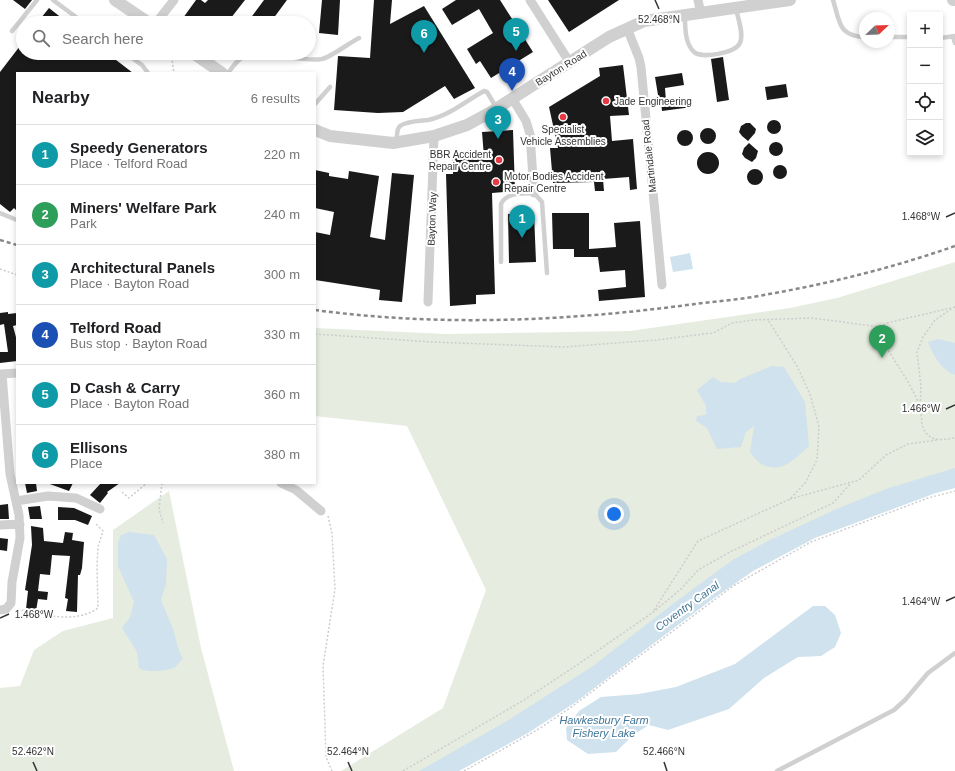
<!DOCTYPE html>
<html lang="en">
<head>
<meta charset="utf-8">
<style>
	:root { --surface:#fff; --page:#f6f6f6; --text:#202124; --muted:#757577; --line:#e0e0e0; --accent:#1a73e8 }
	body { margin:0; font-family:Arial,sans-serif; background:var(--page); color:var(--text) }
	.controls { position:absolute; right:12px; top:12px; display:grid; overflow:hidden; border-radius:0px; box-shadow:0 2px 6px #0003 }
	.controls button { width:36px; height:36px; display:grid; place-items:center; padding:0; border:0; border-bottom:1px solid var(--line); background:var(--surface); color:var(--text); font:20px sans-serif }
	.compass { position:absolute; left:859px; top:12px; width:36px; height:36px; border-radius:50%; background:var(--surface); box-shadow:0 2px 6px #0003; rotate:67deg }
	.you { position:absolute; left:614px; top:514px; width:14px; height:14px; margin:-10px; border:3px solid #fff; border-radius:50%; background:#1a73e8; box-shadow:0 0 0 6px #1a73e833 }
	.badge { display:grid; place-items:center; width:26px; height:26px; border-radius:50%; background:var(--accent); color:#fff; font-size:13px; font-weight:700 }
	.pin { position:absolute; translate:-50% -33px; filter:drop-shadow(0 1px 2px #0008) }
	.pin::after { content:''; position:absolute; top:21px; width:14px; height:12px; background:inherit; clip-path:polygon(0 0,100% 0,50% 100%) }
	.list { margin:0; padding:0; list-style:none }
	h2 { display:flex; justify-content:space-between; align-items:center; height:52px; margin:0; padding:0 16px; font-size:17px }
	h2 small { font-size:13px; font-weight:400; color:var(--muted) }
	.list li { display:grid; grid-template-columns:26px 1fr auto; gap:12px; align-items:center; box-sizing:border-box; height:60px; padding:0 16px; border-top:1px solid var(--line) }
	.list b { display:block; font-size:15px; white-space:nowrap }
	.list p { margin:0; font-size:13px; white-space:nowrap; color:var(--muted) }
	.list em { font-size:13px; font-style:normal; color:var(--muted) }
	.icon { flex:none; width:22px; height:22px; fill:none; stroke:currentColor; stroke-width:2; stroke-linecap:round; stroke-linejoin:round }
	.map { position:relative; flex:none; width:955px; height:771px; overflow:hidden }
	.search { position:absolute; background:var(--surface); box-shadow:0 2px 6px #0003; left:16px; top:16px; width:300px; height:44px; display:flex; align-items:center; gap:10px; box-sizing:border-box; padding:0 14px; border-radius:22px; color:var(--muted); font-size:15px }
	.panel { position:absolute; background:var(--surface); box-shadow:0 2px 6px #0003; left:16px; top:72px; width:300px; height:412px; border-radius:0px }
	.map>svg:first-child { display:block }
	.green { fill:#e6ecdf }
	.water { fill:#cfe2ee }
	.building { fill:#1a1a1a }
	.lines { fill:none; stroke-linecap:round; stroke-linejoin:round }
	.path { stroke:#cdcdcd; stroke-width:1.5; stroke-dasharray:2 2; stroke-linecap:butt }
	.service { stroke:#d0d0d0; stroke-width:4.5 }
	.minor { stroke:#d0d0d0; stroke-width:9 }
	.tertiary { stroke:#d0d0d0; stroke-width:12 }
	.rail { stroke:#888; stroke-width:2.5; stroke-dasharray:4 3; stroke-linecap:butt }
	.ticks { fill:none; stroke:#333; stroke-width:1.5 }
	.poi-dot { fill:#e63946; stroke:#fff; stroke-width:1.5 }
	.labels { text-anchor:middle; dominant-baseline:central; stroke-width:4; stroke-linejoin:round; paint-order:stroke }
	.street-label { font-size:10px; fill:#333; stroke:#fff }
	.poi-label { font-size:10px; fill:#333; stroke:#fff; text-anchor:start }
	.water-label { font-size:11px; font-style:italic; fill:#3f7597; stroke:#fff }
	.ticks-label { font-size:10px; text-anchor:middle; fill:#333; stroke:#fff; stroke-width:4; stroke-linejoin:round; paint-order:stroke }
</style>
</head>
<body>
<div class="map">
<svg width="955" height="771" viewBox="0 0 955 771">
	<rect width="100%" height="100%" fill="#fff"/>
	<path class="green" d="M955,262V479L820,527L440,771H341L443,708L486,590L407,426L315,416V328L447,334L630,331L790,308L837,298Z
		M169,491L201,648L234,771H0V688L20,686L34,650L63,631L113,618V530Z"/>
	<path class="water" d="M690,253L693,269L673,272L670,257Z
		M938,339L955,343V375C941,370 933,355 928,342Z
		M772,366L784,367L805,402L809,446C796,458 781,475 761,464C757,461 753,456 750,452L754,426L746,432L741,447L717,449L707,428L696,421L697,416L706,415V406L697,390L713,377L721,382L735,383L740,379Z
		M955,468V488L936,493L815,538L753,571L710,601L576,702L528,733L459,771H419L507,721L593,666L674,603L734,559L770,540L834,510L889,488Z
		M129,532L154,535L167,559L166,584L161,600L173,629L179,651L183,659C180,661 177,666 174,668C166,671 145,673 139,668L137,652L122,628L130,617L134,602L118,566V543L121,535Z
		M813,606H825L835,615L841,633L835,647L821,656L798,657L764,678L729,709L668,730L649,725L633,735L616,752L588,754L567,740L566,728L579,711L601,697L639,694L676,687L735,664Z"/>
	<path class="building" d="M13,0H32L25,9Z
		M196,0H201L205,3L208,0H245L227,23H190L183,18Z
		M264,0H287L270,23H247Z
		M322,0H340L338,35L319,33Z
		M374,0H392L390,24L424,6L475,88L454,99L445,86L403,112L378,113L334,110L338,56L370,58Z
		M456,0H500L533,52L491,78L480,61L476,64L467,49L493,33L479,9L452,25L442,9Z
		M548,0H619L569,32Z
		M49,8L68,23H37Z
		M23,42V53H107L133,73H17V211L14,208L10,212L0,204V72Z
		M723,57L729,100L717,102L711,59Z
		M623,65L629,115L610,116L612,141L633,139L637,189L630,190L629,177L603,179L604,191H595L594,182L553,183L550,148H558L549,107L600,76L599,68Z
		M682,73L684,85L665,88L666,101H659L655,77Z
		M786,84L788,97L767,100L765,87Z
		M691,98L692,107L662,111L661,102Z
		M767 127a7 7 0 1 1 14 0a7 7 0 1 1-14 0Z
		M746,123H750L756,129L755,133L748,141L742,136L739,132L741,126Z
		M700 136a8 8 0 1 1 16 0a8 8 0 1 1-16 0Z
		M513,130L515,191L492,193L495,294L476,295V304L450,306L446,174H453L452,158L484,157L482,132Z
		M677 138a8 8 0 1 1 16 0a8 8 0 1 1-16 0Z
		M769 149a7 7 0 1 1 14 0a7 7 0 1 1-14 0Z
		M749,143L758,151L756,158L752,162L745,158L742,154L744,148Z
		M697 163a11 11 0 1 1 22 0a11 11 0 1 1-22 0Z
		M773 172a7 7 0 1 1 14 0a7 7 0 1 1-14 0Z
		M747 177a8 8 0 1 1 16 0a8 8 0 1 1-16 0Z
		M315,170L329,173V176L348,179L349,171L379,176L370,237L385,240L392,173L414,175L402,302L379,300L380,290L315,280V232L330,235L334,212L315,208Z
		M534,213L536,262L509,263L508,214Z
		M552,213H589V249L616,247L614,223L640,221L645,297L599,301L598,290L626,287L625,270L600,272L598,257H574V249H553Z
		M8,312V314L17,313V325L13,326L17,341V361L0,363V352H8L4,324L0,325V313Z
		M25,483H36L37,491L27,493Z
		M47,483H73L69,491Z
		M101,483H120L107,492L108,493L100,503L90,495Z
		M8,504L9,519H0V505Z
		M40,506L42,519H30L28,507Z
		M58,507L74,508L92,516L88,525L75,520H58Z
		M31,526L43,528L44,541L63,543L65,532L73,533L72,540L84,542L82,568L80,575H78L77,612L66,611L68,599L65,598L70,556L52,555L50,575L40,574L38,591L48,592L47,600L38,599L36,611L26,609L28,591L25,590L32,545Z
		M0,538L8,539L7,551L0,550Z"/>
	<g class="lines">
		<path class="path" d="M171,53L174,73
			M0,269L17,275
			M955,307L887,323L880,327L879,334C891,358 909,379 919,404C924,416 918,426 928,435C935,442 946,439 955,438
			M315,334L432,342L564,347L656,340L713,333L732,323L753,320L812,318L880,327
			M920,405L921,387L917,352L923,337L935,320L953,308
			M162,483L159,509L163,523
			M122,492L129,498L147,483
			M790,499L859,480L886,455L908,444L937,440
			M328,516L332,533L335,589L323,666L326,757L332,771
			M18,609C43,615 76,624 98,608L97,567L98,547L103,531L95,523
			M654,610L698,541L790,499L805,483L817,460L819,427L810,394L797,366L768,320
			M403,771L524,700L577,665L652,613L681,589L698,570L730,552L833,503L851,483
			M464,771L537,730L570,708L733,586L811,542L928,498L955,491"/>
		<path class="service" d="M53,0L84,23
			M833,0C840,22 838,36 865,37
			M685,16C685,27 685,44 694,52C702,59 735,53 740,43C744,34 738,18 736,9
			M12,31L37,0
			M889,37H910
			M953,37L955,43
			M940,38L955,36
			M125,53L142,65L148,73
			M228,73C232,68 236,61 243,57C261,48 300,63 322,59C331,57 349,43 359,38
			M315,104L330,87
			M397,141C397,136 396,130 400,126C407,121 420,121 428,120C449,116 466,101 484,91L487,92L496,107
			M0,213L17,220
			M501,262V204C506,192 523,194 534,193L542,202L547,273
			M777,771L894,710L905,700L928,673L955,653"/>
		<path class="minor" d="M530,0L570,63
			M698,0L701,14
			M156,23L174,0
			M627,28L639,58L641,67L662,285
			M512,98L526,121L530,134L534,193
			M428,302L434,136
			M0,374L17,373
			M281,483L296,490L321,511
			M16,501L48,496L76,498L100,509
			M0,525L20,524
			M0,610L6,609L11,603L12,582L20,538L19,515L10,474L2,374"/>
		<path class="tertiary" d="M115,0L149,23
			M953,0H955
			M193,53L222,73
			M315,130L330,136L393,143L434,136L467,125L491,112L609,37L644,21L790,0"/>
		<path class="rail" d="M0,240L17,245
			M315,310C441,327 569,321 695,304C719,301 745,299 769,294C832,283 895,267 955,246"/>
	</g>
	<path class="ticks" d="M655,0L659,9M946,217L955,213M946,409L955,405M946,601L955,597M0,618L9,614M33,762L37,771M348,762L352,771M664,762L667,771"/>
	<g class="poi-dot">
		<circle cx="606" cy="101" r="4"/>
		<circle cx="563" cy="117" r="4"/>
		<circle cx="499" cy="160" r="4"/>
		<circle cx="496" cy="182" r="4"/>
	</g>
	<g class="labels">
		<g class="street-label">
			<text transform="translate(561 68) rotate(-32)">Bayton Road</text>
			<text transform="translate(649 156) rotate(-96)">Martindale Road</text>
			<text transform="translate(432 219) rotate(-88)">Bayton Way</text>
		</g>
		<g class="poi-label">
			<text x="614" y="101">Jade Engineering</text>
			<text x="563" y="129" text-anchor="middle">Specialist<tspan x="563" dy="12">Vehicle Assemblies</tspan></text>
			<text x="491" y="154" text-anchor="end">BBR Accident<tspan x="491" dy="12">Repair Centre</tspan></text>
			<text x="504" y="176">Motor Bodies Accident<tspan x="504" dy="12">Repair Centre</tspan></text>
		</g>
		<g class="water-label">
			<text transform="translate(687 606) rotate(-36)">Coventry Canal</text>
			<text x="604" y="720">Hawkesbury Farm<tspan x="604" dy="13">Fishery Lake</tspan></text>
		</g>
	</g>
	<g class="ticks-label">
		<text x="659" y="23">52.468°N</text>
		<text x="921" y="220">1.468°W</text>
		<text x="921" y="412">1.466°W</text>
		<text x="921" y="605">1.464°W</text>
		<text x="34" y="618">1.468°W</text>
		<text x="33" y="755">52.462°N</text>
		<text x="348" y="755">52.464°N</text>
		<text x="664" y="755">52.466°N</text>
	</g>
</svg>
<div class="controls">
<button>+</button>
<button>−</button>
<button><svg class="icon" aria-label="locate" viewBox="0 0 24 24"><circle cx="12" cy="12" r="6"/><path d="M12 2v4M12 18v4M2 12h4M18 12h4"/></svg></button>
<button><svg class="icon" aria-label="layers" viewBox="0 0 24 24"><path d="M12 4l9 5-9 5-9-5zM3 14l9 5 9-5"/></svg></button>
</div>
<svg class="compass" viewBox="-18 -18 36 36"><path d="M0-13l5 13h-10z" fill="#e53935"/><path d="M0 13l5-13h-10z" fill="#757577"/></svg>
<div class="you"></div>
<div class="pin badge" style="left:522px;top:238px;background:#0f9aa8">1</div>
<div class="pin badge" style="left:882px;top:358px;background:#2e9e5b">2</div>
<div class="pin badge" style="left:498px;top:139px;background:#0f9aa8">3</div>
<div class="pin badge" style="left:512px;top:91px;background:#1a4fb4">4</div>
<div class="pin badge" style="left:516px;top:51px;background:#0f9aa8">5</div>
<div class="pin badge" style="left:424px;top:53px;background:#0f9aa8">6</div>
<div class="search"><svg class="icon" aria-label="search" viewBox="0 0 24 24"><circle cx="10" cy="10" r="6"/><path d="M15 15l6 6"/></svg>Search here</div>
<section class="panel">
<h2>Nearby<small>6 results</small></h2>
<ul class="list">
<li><span class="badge" style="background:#0f9aa8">1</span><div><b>Speedy Generators</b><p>Place · Telford Road</p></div><em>220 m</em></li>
<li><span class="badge" style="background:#2e9e5b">2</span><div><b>Miners' Welfare Park</b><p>Park</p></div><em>240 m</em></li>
<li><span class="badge" style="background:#0f9aa8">3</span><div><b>Architectural Panels</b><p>Place · Bayton Road</p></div><em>300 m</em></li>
<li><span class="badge" style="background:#1a4fb4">4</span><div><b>Telford Road</b><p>Bus stop · Bayton Road</p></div><em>330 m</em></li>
<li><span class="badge" style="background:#0f9aa8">5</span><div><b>D Cash &amp; Carry</b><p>Place · Bayton Road</p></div><em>360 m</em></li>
<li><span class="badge" style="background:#0f9aa8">6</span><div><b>Ellisons</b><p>Place</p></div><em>380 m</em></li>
</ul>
</section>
</div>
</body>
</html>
